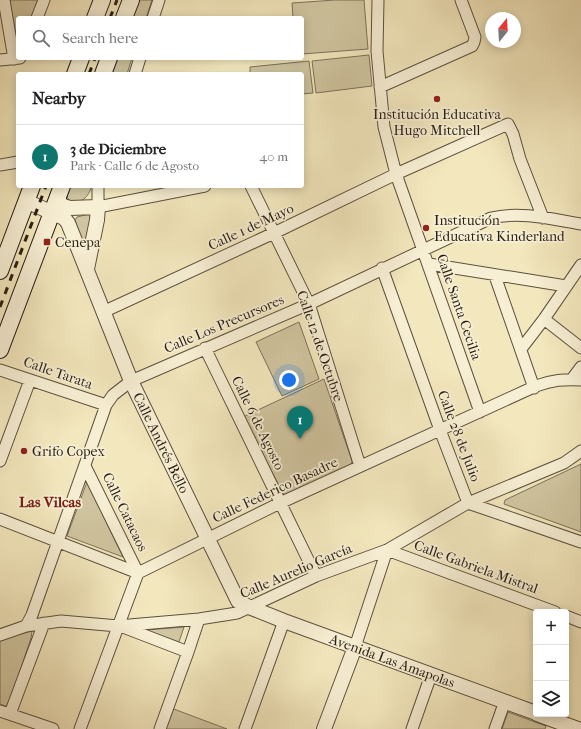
<!DOCTYPE html>
<html lang="en">
<head>
<meta charset="utf-8">
<style>
	:root { --surface:#fff; --page:#f2f2f2; --text:#222; --muted:#767676; --line:#e0e0e0; --accent:#0f766e }
	body { margin:0; font-family:"IM FELL French Canon",serif; background:var(--page); color:var(--text) }
	.controls { position:absolute; right:12px; bottom:12px; display:grid; overflow:hidden; border-radius:4px; box-shadow:0 2px 10px #0003 }
	.controls button { width:36px; height:36px; display:grid; place-items:center; padding:0; border:0; border-bottom:1px solid var(--line); background:var(--surface); color:var(--text); font:20px sans-serif }
	.compass { position:absolute; left:485px; top:12px; width:36px; height:36px; border-radius:50%; background:var(--surface); box-shadow:0 2px 10px #0003; rotate:18deg }
	.you { position:absolute; left:289px; top:380px; width:14px; height:14px; margin:-10px; border:3px solid #fff; border-radius:50%; background:#1a73e8; box-shadow:0 0 0 6px #1a73e833 }
	.badge { display:grid; place-items:center; width:26px; height:26px; border-radius:50%; background:var(--accent); color:#fff; font-size:13px; font-weight:700 }
	.pin { position:absolute; translate:-50% -33px; filter:drop-shadow(0 1px 2px #0008) }
	.pin::after { content:''; position:absolute; top:21px; width:14px; height:12px; background:inherit; clip-path:polygon(0 0,100% 0,50% 100%) }
	.list { margin:0; padding:0; list-style:none }
	h2 { display:flex; justify-content:space-between; align-items:center; height:52px; margin:0; padding:0 16px; font-size:17px }
	h2 small { font-size:13px; font-weight:400; color:var(--muted) }
	.list li { display:grid; grid-template-columns:26px 1fr auto; gap:12px; align-items:center; box-sizing:border-box; height:64px; padding:0 16px; border-top:1px solid var(--line) }
	.list b { display:block; font-size:15px; white-space:nowrap }
	.list p { margin:0; font-size:13px; white-space:nowrap; color:var(--muted) }
	.list em { font-size:13px; font-style:normal; color:var(--muted) }
	.icon { flex:none; width:22px; height:22px; fill:none; stroke:currentColor; stroke-width:2; stroke-linecap:round; stroke-linejoin:round }
	.map { position:relative; flex:none; width:581px; height:729px; overflow:hidden }
	.search { position:absolute; background:var(--surface); box-shadow:0 2px 10px #0003; left:16px; top:16px; width:288px; height:44px; display:flex; align-items:center; gap:10px; box-sizing:border-box; padding:0 14px; border-radius:4px; color:var(--muted); font-size:15px }
	.panel { position:absolute; background:var(--surface); box-shadow:0 2px 10px #0003; left:16px; top:72px; width:288px; height:116px; border-radius:4px }
	.map>svg:first-child { display:block }
	.green { fill:#d0c5a0; stroke:#7c725a }
	.lines { fill:none; stroke-linecap:round; stroke-linejoin:round }
	.minor-casing { stroke:#5b503e; stroke-width:13 }
	.tertiary-casing { stroke:#5b503e; stroke-width:16 }
	.secondary-casing { stroke:#281e14; stroke-width:18 }
	.minor { stroke:#f7efd4; stroke-width:11 }
	.tertiary { stroke:#f7efd4; stroke-width:14 }
	.secondary { stroke:#f7efd4; stroke-width:16 }
	.rail { stroke:#281e14; stroke-width:3; stroke-dasharray:7 7; stroke-linecap:butt }
	.poi-dot { fill:#8f2418; stroke:#f7efd4; stroke-width:1.5 }
	.labels { text-anchor:middle; dominant-baseline:central; stroke-width:3.5; stroke-linejoin:round; paint-order:stroke }
	.poi-label { font-size:14px; fill:#281e14; stroke:#f7efd4; text-anchor:start }
	.street-label { font-size:14px; fill:#281e14; stroke:#f7efd4 }
	.neighbourhood-label { font-size:15px; font-weight:bold; fill:#7a1f14; stroke:#f7efd4 }
</style>
</head>
<body>
<div class="map">
<svg width="581" height="729" viewBox="0 0 581 729">
	<rect width="100%" height="100%" fill="#f3e7bd"/>
	<filter id="stains"><feTurbulence type="fractalNoise" baseFrequency=".005" numOctaves="4"/><feColorMatrix values="0 0 0 0 .2 0 0 0 0 .09 0 0 0 0 .02 0 0 0 .5 -.17"/></filter>
	<radialGradient id="worn" r=".72"><stop offset=".6" stop-color="#630" stop-opacity="0"/><stop offset="1" stop-color="#630" stop-opacity=".3"/></radialGradient>
	<path class="green" d="M8,0H41L35,18H18V53Z
		M136,0H152L146,18H129Z
		M335,0H364L368,49L302,54V18H293L292,3Z
		M369,55L372,86L316,93L312,61Z
		M115,58H132L127,74H109Z
		M309,61L313,93L302,94V74H250V67Z
		M68,186H92C88,197 82,205 69,200L65,193Z
		M89,214L92,215L84,249L75,220L77,217Z
		M299,322L319,379L282,396L256,342Z
		M324,379L352,461L351,465L285,497L243,417Z
		M581,464V532L504,504L505,500Z
		M87,482L123,557L67,536Z
		M184,627L179,642L146,630Z
		M32,631L31,638L8,707L0,704V639Z
		M171,708L227,729H163Z
		M508,712L546,726L545,729H502Z"/>
	<g class="lines">
		<defs>
			<path id="minor" d="M4,0L14,59
				M378,0L377,51L384,127L396,174L480,412
				M37,18L44,0
				M153,18L159,0
				M0,60L20,58
				M135,74L140,58
				M380,87L472,46L474,42L475,37L461,0
				M0,165L18,162
				M98,186V207L205,186
				M251,186L309,304L360,466
				M429,264L566,286
				M382,268L440,430L468,503L581,542
				M495,276L534,388
				M103,312L274,233L396,174L508,124L513,134L520,159L543,218
				M544,319L581,348
				M205,348L316,576
				M521,349L544,319L581,265
				M0,370L106,405
				M572,379L581,367
				M0,461L30,380
				M85,466L138,573
				M0,519L138,573
				M387,550L555,612
				M566,616L581,622
				M26,626L32,615L106,405L113,395L131,381L309,304L491,218C521,211 551,219 581,224
				M123,627L188,652
				M0,635L26,626L61,621L118,626L199,619L237,613L316,576L387,550L468,503L564,463L581,451
				M355,647L387,550
				M0,711L53,729
				M10,714L44,623
				M80,729L138,573L280,503L536,386C552,380 564,379 581,380
				M160,729L188,652L199,619
				M245,729L284,621
				M412,729L431,675
				M495,729L505,701"/>
			<path id="tertiary" d="M57,199L63,206L70,208L98,207L97,220L87,269
				M26,201L64,218L68,223L131,381L238,601L249,607L284,621L536,713
				M537,714L578,729
				M324,729L355,647"/>
			<path id="secondary" d="M95,18L102,0
				M124,18L131,0
				M75,74L81,58
				M103,74L109,58
				M0,271L32,186
				M0,350L62,186"/>
		</defs>
		<use href="#minor" class="minor-casing"/>
		<use href="#tertiary" class="tertiary-casing"/>
		<use href="#secondary" class="secondary-casing"/>
		<use href="#minor" class="minor"/>
		<use href="#tertiary" class="tertiary"/>
		<use href="#secondary" class="secondary"/>
		<path class="rail" d="M110,18L117,0
			M89,74L95,58
			M0,307L46,186"/>
	</g>
	<g class="poi-dot">
		<circle cx="437" cy="99" r="4"/>
		<circle cx="426" cy="228" r="4"/>
		<rect x="43" y="238" width="8" height="8" rx="2"/>
		<circle cx="24" cy="451" r="4"/>
	</g>
	<g class="labels">
		<g class="poi-label">
			<text x="437" y="114" text-anchor="middle">Institución Educativa<tspan x="437" dy="16">Hugo Mitchell</tspan></text>
			<text x="434" y="220">Institución<tspan x="434" dy="16">Educativa Kinderland</tspan></text>
			<text x="55" y="242">Cenepa</text>
			<text x="32" y="451">Grifo Copex</text>
		</g>
		<g class="street-label">
			<text transform="translate(251 227) rotate(-25)">Calle 1 de Mayo</text>
			<text transform="translate(459 307) rotate(71)">Calle Santa Cecilia</text>
			<text transform="translate(224 324) rotate(-23)">Calle Los Precursores</text>
			<text transform="translate(320 346) rotate(71)">Calle 12 de Octubre</text>
			<text transform="translate(58 373) rotate(19)">Calle Tarata</text>
			<text transform="translate(258 423) rotate(64)">Calle 6 de Agosto</text>
			<text transform="translate(459 436) rotate(69)">Calle 28 de Julio</text>
			<text transform="translate(161 443) rotate(64)">Calle Andrés Bello</text>
			<text transform="translate(275 490) rotate(-25)">Calle Federico Basadre</text>
			<text transform="translate(125 512) rotate(64)">Calle Catacaos</text>
			<text transform="translate(476 567) rotate(20)">Calle Gabriela Mistral</text>
			<text transform="translate(296 571) rotate(-23)">Calle Aurelio García</text>
			<text transform="translate(392 661) rotate(20)">Avenida Las Amapolas</text>
		</g>
		<g class="neighbourhood-label">
			<text x="50" y="502">Las Vilcas</text>
		</g>
	</g>
	<rect width="100%" height="100%" filter="url(#stains)"/>
	<rect width="100%" height="100%" fill="url(#worn)"/>
</svg>
<div class="controls">
<button>+</button>
<button>−</button>
<button><svg class="icon" aria-label="layers" viewBox="0 0 24 24"><path d="M12 4l9 5-9 5-9-5zM3 14l9 5 9-5"/></svg></button>
</div>
<svg class="compass" viewBox="-18 -18 36 36"><path d="M0-13l5 13h-10z" fill="#e53935"/><path d="M0 13l5-13h-10z" fill="#767676"/></svg>
<div class="you"></div>
<div class="pin badge" style="left:300px;top:439px">1</div>
<div class="search"><svg class="icon" aria-label="search" viewBox="0 0 24 24"><circle cx="10" cy="10" r="6"/><path d="M15 15l6 6"/></svg>Search here</div>
<section class="panel">
<h2>Nearby<small></small></h2>
<ul class="list">
<li><span class="badge">1</span><div><b>3 de Diciembre</b><p>Park · Calle 6 de Agosto</p></div><em>40 m</em></li>
</ul>
</section>
</div>
</body>
</html>
